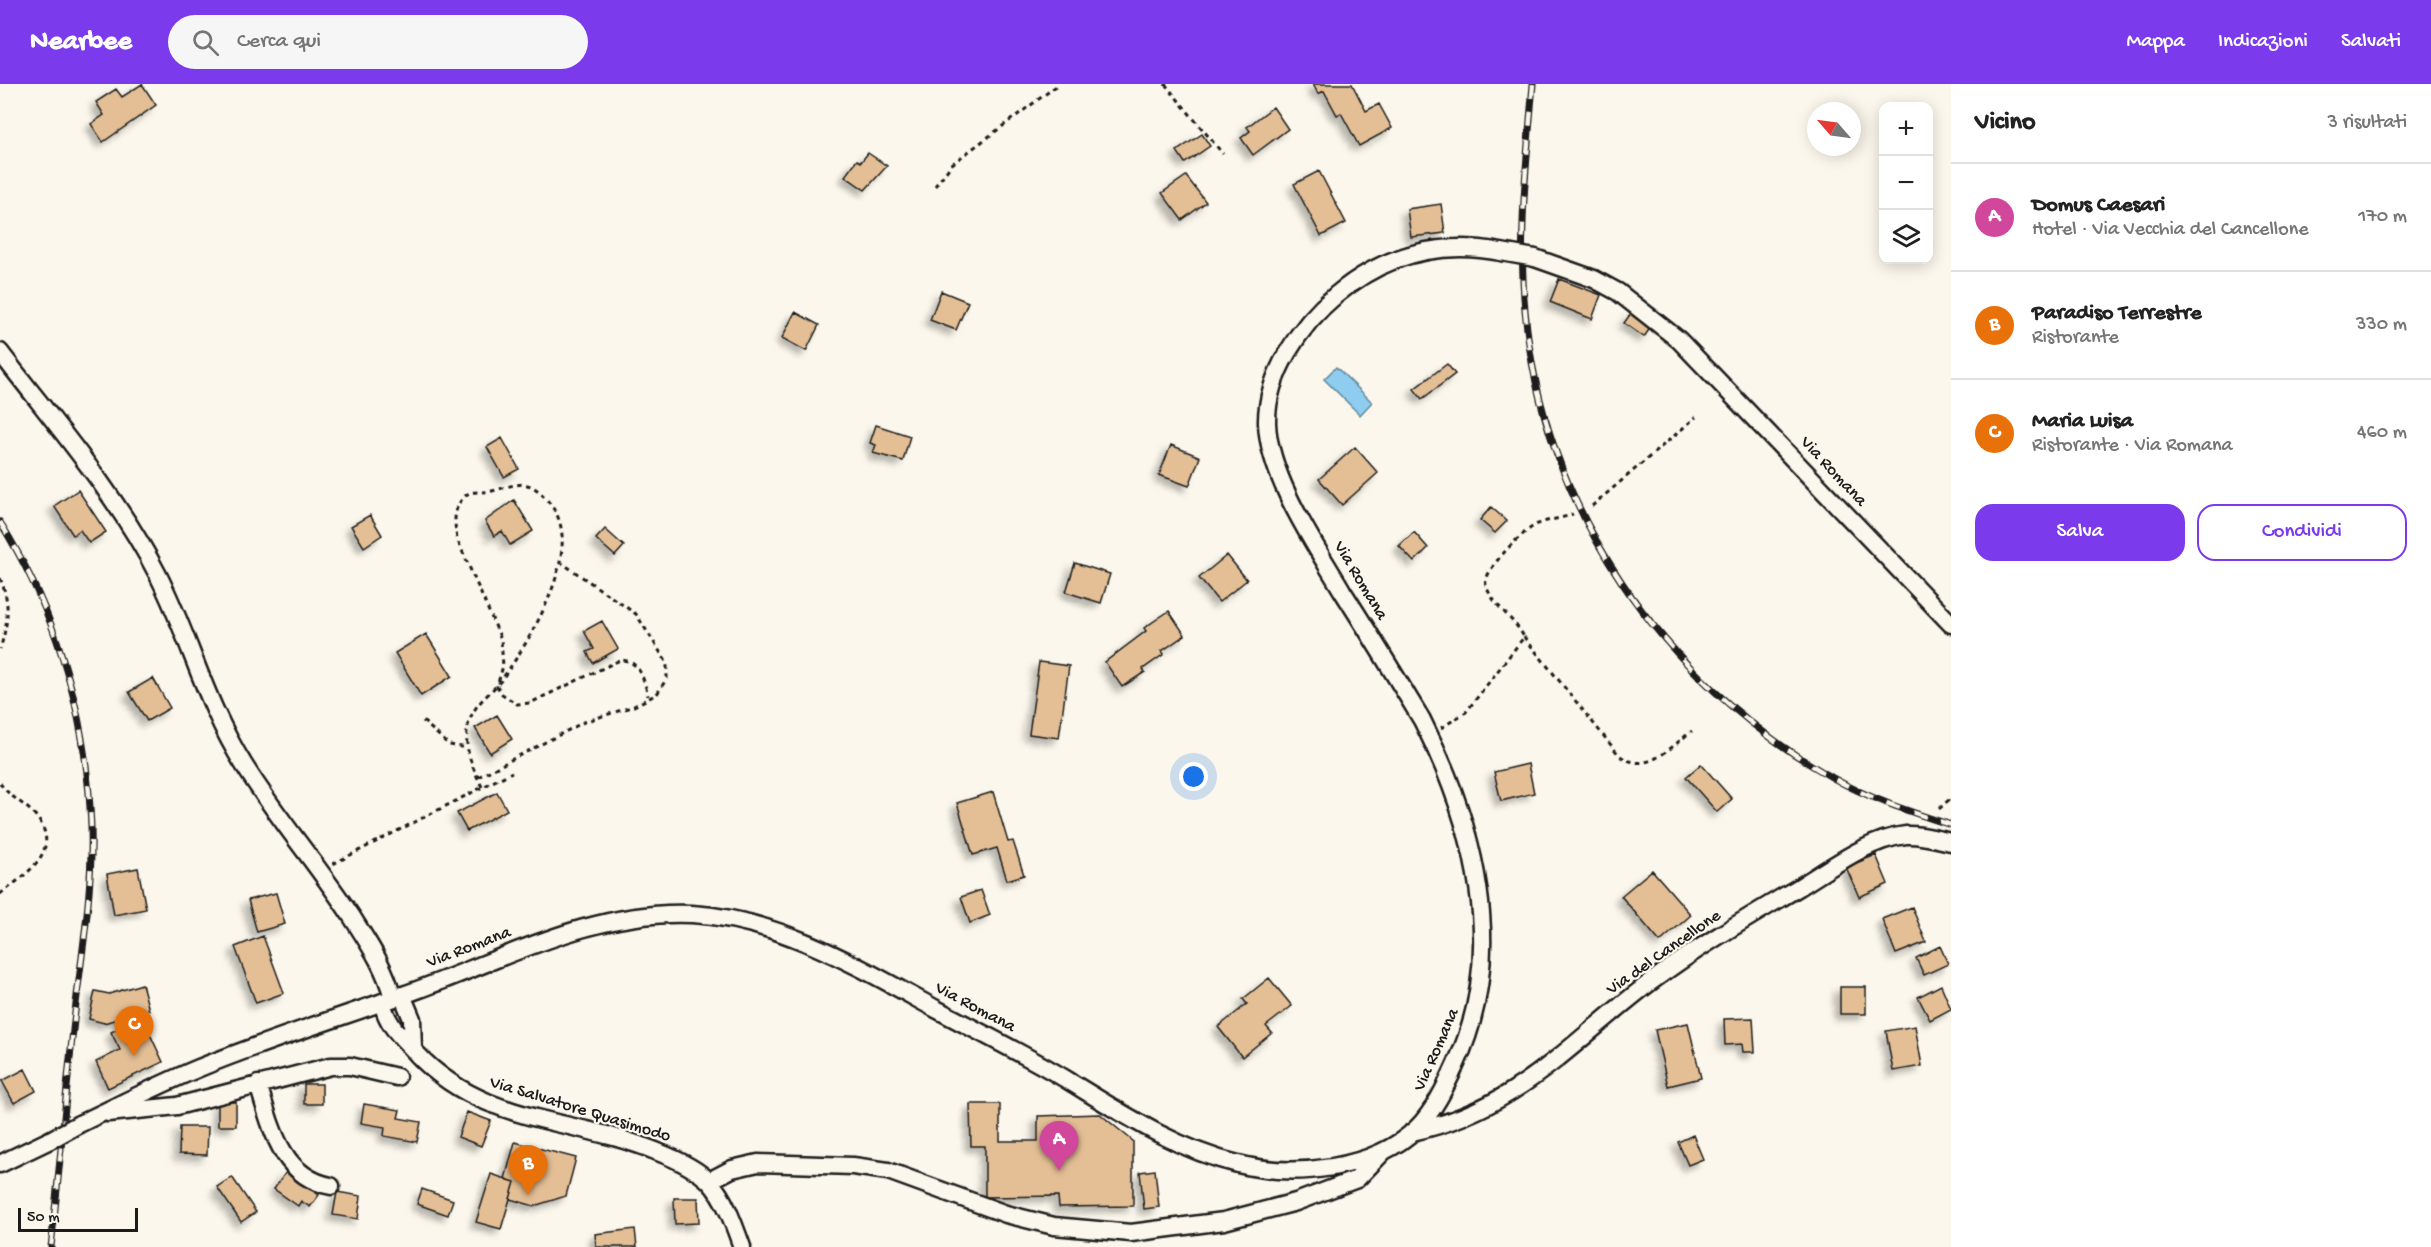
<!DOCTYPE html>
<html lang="it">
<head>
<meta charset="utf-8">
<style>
	:root { --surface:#fff; --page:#f6f6f6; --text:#222; --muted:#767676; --line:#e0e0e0; --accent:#7c3aed }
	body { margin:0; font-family:"Gochi Hand",sans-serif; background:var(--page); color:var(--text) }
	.controls { position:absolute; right:18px; top:18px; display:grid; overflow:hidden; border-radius:12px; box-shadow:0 3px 15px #0003 }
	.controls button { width:54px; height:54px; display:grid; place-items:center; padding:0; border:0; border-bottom:2px solid var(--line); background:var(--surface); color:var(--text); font:30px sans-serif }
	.compass { position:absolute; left:1807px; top:18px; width:54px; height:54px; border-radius:50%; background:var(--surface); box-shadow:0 3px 15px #0003; rotate:298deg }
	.scale { position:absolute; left:18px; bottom:15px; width:120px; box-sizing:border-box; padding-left:6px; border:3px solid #1c1c1c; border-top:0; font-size:16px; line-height:21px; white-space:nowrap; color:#1c1c1c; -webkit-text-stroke:4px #fbf7ec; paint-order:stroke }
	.you { position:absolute; left:1194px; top:693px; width:21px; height:21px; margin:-15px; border:4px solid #fff; border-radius:50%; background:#1a73e8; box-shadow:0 0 0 9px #1a73e833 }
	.badge { display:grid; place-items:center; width:39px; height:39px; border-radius:50%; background:var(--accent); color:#fff; font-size:20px; font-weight:700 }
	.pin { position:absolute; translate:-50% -50px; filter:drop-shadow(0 2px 3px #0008) }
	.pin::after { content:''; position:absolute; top:32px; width:21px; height:18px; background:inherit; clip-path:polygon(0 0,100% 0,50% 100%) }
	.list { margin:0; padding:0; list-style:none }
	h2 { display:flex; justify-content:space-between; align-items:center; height:78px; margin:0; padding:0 24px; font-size:26px }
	h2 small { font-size:20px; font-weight:400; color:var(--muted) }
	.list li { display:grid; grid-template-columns:39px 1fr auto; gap:18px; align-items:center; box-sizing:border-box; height:108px; padding:0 24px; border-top:2px solid var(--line) }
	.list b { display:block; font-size:22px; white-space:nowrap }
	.list p { margin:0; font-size:20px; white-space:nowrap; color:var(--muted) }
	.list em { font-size:20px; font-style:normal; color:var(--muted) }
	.actions { display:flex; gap:12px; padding:18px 24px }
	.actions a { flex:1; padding:14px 0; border:2px solid var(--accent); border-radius:18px; text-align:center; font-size:21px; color:var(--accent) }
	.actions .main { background:var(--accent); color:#fff }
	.icon { flex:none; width:33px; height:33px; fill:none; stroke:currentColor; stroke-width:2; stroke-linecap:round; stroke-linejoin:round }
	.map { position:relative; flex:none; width:1951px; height:1163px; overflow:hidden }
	header { display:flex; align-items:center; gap:36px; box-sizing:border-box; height:84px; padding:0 30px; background:var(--accent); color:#fff }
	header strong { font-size:28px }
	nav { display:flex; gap:33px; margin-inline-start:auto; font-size:21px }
	.search { width:420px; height:54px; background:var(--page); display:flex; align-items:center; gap:15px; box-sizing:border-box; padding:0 21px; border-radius:33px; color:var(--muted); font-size:22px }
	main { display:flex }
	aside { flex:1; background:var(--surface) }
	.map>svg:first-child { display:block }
	.water { fill:#8ecdef; stroke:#60869b; stroke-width:1.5 }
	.building { fill:#e4bf95; stroke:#1c1c1c; stroke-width:1.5; filter:url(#shadow) }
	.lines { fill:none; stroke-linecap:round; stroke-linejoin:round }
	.minor-casing { stroke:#1c1c1c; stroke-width:21 }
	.path { stroke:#1c1c1c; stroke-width:3; stroke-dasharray:4.5 4.5; stroke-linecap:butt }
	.minor { stroke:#fbf7ec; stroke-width:16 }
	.rail-casing { stroke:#1c1c1c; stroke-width:7 }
	.rail { stroke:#fbf7ec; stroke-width:4.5; stroke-dasharray:14; stroke-linecap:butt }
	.minor-bridge-casing { stroke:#1c1c1c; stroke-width:21; stroke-linecap:butt }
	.minor-bridge { stroke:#fbf7ec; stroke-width:16 }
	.labels { text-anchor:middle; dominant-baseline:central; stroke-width:4.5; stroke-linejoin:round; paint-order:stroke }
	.street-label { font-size:18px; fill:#1c1c1c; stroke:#fbf7ec }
</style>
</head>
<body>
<header>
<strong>Nearbee</strong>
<div class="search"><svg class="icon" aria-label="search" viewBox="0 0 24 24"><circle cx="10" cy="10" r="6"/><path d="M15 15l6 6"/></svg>Cerca qui</div>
<nav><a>Mappa</a><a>Indicazioni</a><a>Salvati</a></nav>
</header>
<main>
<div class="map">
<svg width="1951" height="1163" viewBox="0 0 1951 1163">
	<defs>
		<filter id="shadow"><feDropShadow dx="-5.5" dy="5.5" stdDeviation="3" flood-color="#0004"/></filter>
	</defs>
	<rect width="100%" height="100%" fill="#fbf7ec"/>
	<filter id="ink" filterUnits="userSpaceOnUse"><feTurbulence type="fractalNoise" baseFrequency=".0167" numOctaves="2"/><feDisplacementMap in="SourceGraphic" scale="12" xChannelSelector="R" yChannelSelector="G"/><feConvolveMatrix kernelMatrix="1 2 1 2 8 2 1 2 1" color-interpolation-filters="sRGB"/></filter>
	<g filter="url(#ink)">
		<path class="water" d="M1336,283L1372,318L1360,331L1324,295Z"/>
		<path class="building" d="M142,0L156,21L103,58L91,40L104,31L96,18L116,5L122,13Z
			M1313,0H1352L1366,27L1379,20L1392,44L1359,62L1341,29L1337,31L1324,7L1318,10Z
			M1273,23L1288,45L1253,71L1241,54L1250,47L1247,43Z
			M1202,50L1210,62L1185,79L1177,67Z
			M868,69L887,82L865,106L845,92L857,76L861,78Z
			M1319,87L1346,139L1321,152L1294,100Z
			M1186,92L1206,118L1182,136L1162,109Z
			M1441,120L1445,149L1411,153L1407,125Z
			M1559,195L1601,211L1592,235L1550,218Z
			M941,207L968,218L956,246L930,236Z
			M795,228L819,241L806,267L782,254Z
			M1631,229L1651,243L1644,253L1624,239Z
			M1447,280L1455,290L1422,315L1414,305Z
			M876,341L910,352L903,377L873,369L876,361L870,359Z
			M502,354L519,385L504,393L487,363Z
			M1171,361L1200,373L1189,402L1159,391Z
			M1355,363L1378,389L1342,421L1319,395Z
			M78,406L106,448L89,459L80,446L73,451L54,422Z
			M514,416L533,447L510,461L502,447L494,452L485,437Z
			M1491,423L1507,437L1495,449L1480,436Z
			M370,431L382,451L364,463L351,442Z
			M605,445L624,462L615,472L596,455Z
			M1414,448L1428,464L1414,478L1399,462Z
			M1227,471L1247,496L1219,518L1199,494Z
			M1075,479L1110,490L1101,519L1066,508Z
			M1169,527L1185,551L1162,567L1164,570L1143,585L1145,588L1122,603L1105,578L1146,547L1144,544Z
			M602,537L618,565L593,579L587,568L594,565L584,547Z
			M426,550L452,592L421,612L395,569Z
			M1039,578L1069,582L1059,654L1029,650Z
			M153,594L170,624L147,637L129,608Z
			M497,631L512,655L490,669L475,644Z
			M1528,680L1534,709L1501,717L1494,688Z
			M1701,680L1732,715L1717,728L1686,693Z
			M497,708L507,726L467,747L457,729Z
			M993,708L1008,758L1013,757L1024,791L1007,796L997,764L973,771L957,719Z
			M1876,771L1888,800L1859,813L1846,783Z
			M138,784L146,825L114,831L107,790Z
			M1652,786L1691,831L1660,858L1621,812Z
			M981,806L990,831L970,839L961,813Z
			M276,809L285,840L257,848L248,816Z
			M1912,823L1926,858L1896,870L1882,835Z
			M263,852L284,909L256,919L235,863Z
			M1940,862L1948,880L1924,891L1916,874Z
			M1269,894L1292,922L1266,942L1272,949L1242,973L1218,943L1247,920L1243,915Z
			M142,900L149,926L104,939L89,935L95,907L109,910Z
			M1941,901L1951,925L1930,936L1918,913Z
			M1840,903H1866V930H1840Z
			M142,933L163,978L108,1004L96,978L120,966L111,948Z
			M1753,934L1755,968H1743L1742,960L1725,961L1724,935Z
			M1688,939L1701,994L1668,1002L1655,946Z
			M1915,942L1922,982L1893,987L1886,947Z
			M25,985L36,1007L14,1019L2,997Z
			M304,1000H322V1020H304Z
			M218,1018H236V1042H218Z
			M364,1020L400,1026L398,1034L421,1038L417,1058L384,1052L385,1043L361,1039Z
			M970,1020H1000V1057H1038V1032L1100,1030L1133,1057V1122L1059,1123L1058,1112L985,1113V1062H971Z
			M467,1028L491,1037L481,1062L458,1053Z
			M180,1043H208L207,1071L179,1070Z
			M1693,1051L1703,1075L1688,1081L1678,1058Z
			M515,1058L576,1074L566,1112L534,1122L510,1115L515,1098L505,1095Z
			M1155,1086L1159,1123L1144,1125L1140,1088Z
			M286,1088L319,1111L310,1123L301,1117L298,1122L274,1105Z
			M491,1090L515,1098L501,1145L476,1138Z
			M232,1093L256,1128L241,1138L217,1103Z
			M422,1105L453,1116L448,1131L417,1120Z
			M337,1108L361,1112L358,1135L333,1131Z
			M674,1114H698L699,1139L675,1140Z
			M635,1145L637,1163H596L595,1150Z"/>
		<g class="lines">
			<defs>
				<path id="minor" d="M1535,174L1594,195L1618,208L1679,256L1951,540
					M0,268C55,340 116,409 158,491C190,554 205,619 244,681C277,734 318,781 352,833C369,860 385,883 393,914
					M402,911L412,935L413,965
					M382,918C388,943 401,952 417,970C483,1041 574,1033 658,1068C676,1075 696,1084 710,1098C726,1116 734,1141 742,1163
					M258,1000C271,1042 281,1093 331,1102
					M108,1029L177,1022L331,982H350L397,993
					M79,1040C119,1021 158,1001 199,984C265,957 335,935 403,911C496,879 591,825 692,830C780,835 861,884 936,925C981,949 1026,971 1069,997C1123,1030 1176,1065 1238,1080C1294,1094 1374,1086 1417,1044C1434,1027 1446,1002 1456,980C1508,868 1475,741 1422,636C1396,593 1370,550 1343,508C1316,462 1269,394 1267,339C1266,291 1300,241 1336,211C1385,170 1439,156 1501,168
					M1412,1048C1516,1026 1568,961 1648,900C1696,864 1749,833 1801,802C1832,783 1869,755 1906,751C1921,750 1937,755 1951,758
					M0,1080L50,1056
					M709,1097L732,1085L758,1079L853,1082L888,1087L1006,1130L1054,1142L1131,1149L1224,1137L1296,1118L1357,1095L1383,1068"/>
			</defs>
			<use href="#minor" class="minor-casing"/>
			<path class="path" d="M1165,0L1223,70
				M935,102L952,80L1059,0
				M1592,422L1696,333
				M0,494C11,519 8,539 0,565
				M1524,553L1619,671C1647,692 1669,664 1692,647
				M423,637L449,661L467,664
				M1441,644L1466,628L1524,553C1515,535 1492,521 1486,501C1482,487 1524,445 1538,440C1549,435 1562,435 1573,430
				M478,693L584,638L634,622L657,610L667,594V579L636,530L562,479
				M0,699C8,712 24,719 34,730C66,766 25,791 0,810
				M482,703C472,682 462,662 469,638C475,618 491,610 502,595C529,558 584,469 553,424C533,396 525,397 496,406C487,409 477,407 469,409C452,421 454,437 457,455L501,555L503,582L497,602L502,610L517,620L530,619L620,576C640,576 644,596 648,612
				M1939,725L1951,714
				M333,780L512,688"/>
			<use href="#minor" class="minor"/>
			<defs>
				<path id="rail" d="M1533,0C1527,74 1518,151 1525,226C1542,423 1662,597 1833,694C1870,715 1911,728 1951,741
					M0,438C58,531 87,634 91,743C93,811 80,879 73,946C65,1018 59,1091 51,1163"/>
			</defs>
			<use href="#rail" class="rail-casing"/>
			<use href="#rail" class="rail"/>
			<defs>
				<path id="minor-bridge" d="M1501,168L1535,174
					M50,1056L79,1040"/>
			</defs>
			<use href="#minor-bridge" class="minor-bridge-casing"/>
			<use href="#minor-bridge" class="minor-bridge"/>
		</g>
	</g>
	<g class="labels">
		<g class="street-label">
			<text transform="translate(1833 388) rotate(47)">Via Romana</text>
			<text transform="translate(1360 497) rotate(59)">Via Romana</text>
			<text transform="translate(469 864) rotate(-21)">Via Romana</text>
			<text transform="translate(1664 869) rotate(-35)">Via del Cancellone</text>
			<text transform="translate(975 924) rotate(28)">Via Romana</text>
			<text transform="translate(1437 966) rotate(-66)">Via Romana</text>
			<text transform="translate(580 1026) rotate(17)">Via Salvatore Quasimodo</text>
		</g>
	</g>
</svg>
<div class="controls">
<button>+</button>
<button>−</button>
<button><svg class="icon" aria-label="layers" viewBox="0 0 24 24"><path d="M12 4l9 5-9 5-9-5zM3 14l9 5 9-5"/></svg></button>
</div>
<svg class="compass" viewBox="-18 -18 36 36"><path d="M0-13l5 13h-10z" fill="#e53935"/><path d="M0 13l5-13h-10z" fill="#767676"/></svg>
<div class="scale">50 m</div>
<div class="you"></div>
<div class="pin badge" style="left:1059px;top:1087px;background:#d1479c">A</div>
<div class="pin badge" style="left:528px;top:1111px;background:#e8710a">B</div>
<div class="pin badge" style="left:134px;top:972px;background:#e8710a">C</div>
</div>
<aside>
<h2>Vicino<small>3 risultati</small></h2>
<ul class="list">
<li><span class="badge" style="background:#d1479c">A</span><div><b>Domus Caesari</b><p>Hotel · Via Vecchia del Cancellone</p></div><em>170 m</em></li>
<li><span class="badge" style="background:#e8710a">B</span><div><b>Paradiso Terrestre</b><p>Ristorante</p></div><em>330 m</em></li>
<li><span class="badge" style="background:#e8710a">C</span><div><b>Maria Luisa</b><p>Ristorante · Via Romana</p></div><em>460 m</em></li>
</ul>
<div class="actions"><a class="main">Salva</a><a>Condividi</a></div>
</aside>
</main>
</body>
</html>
